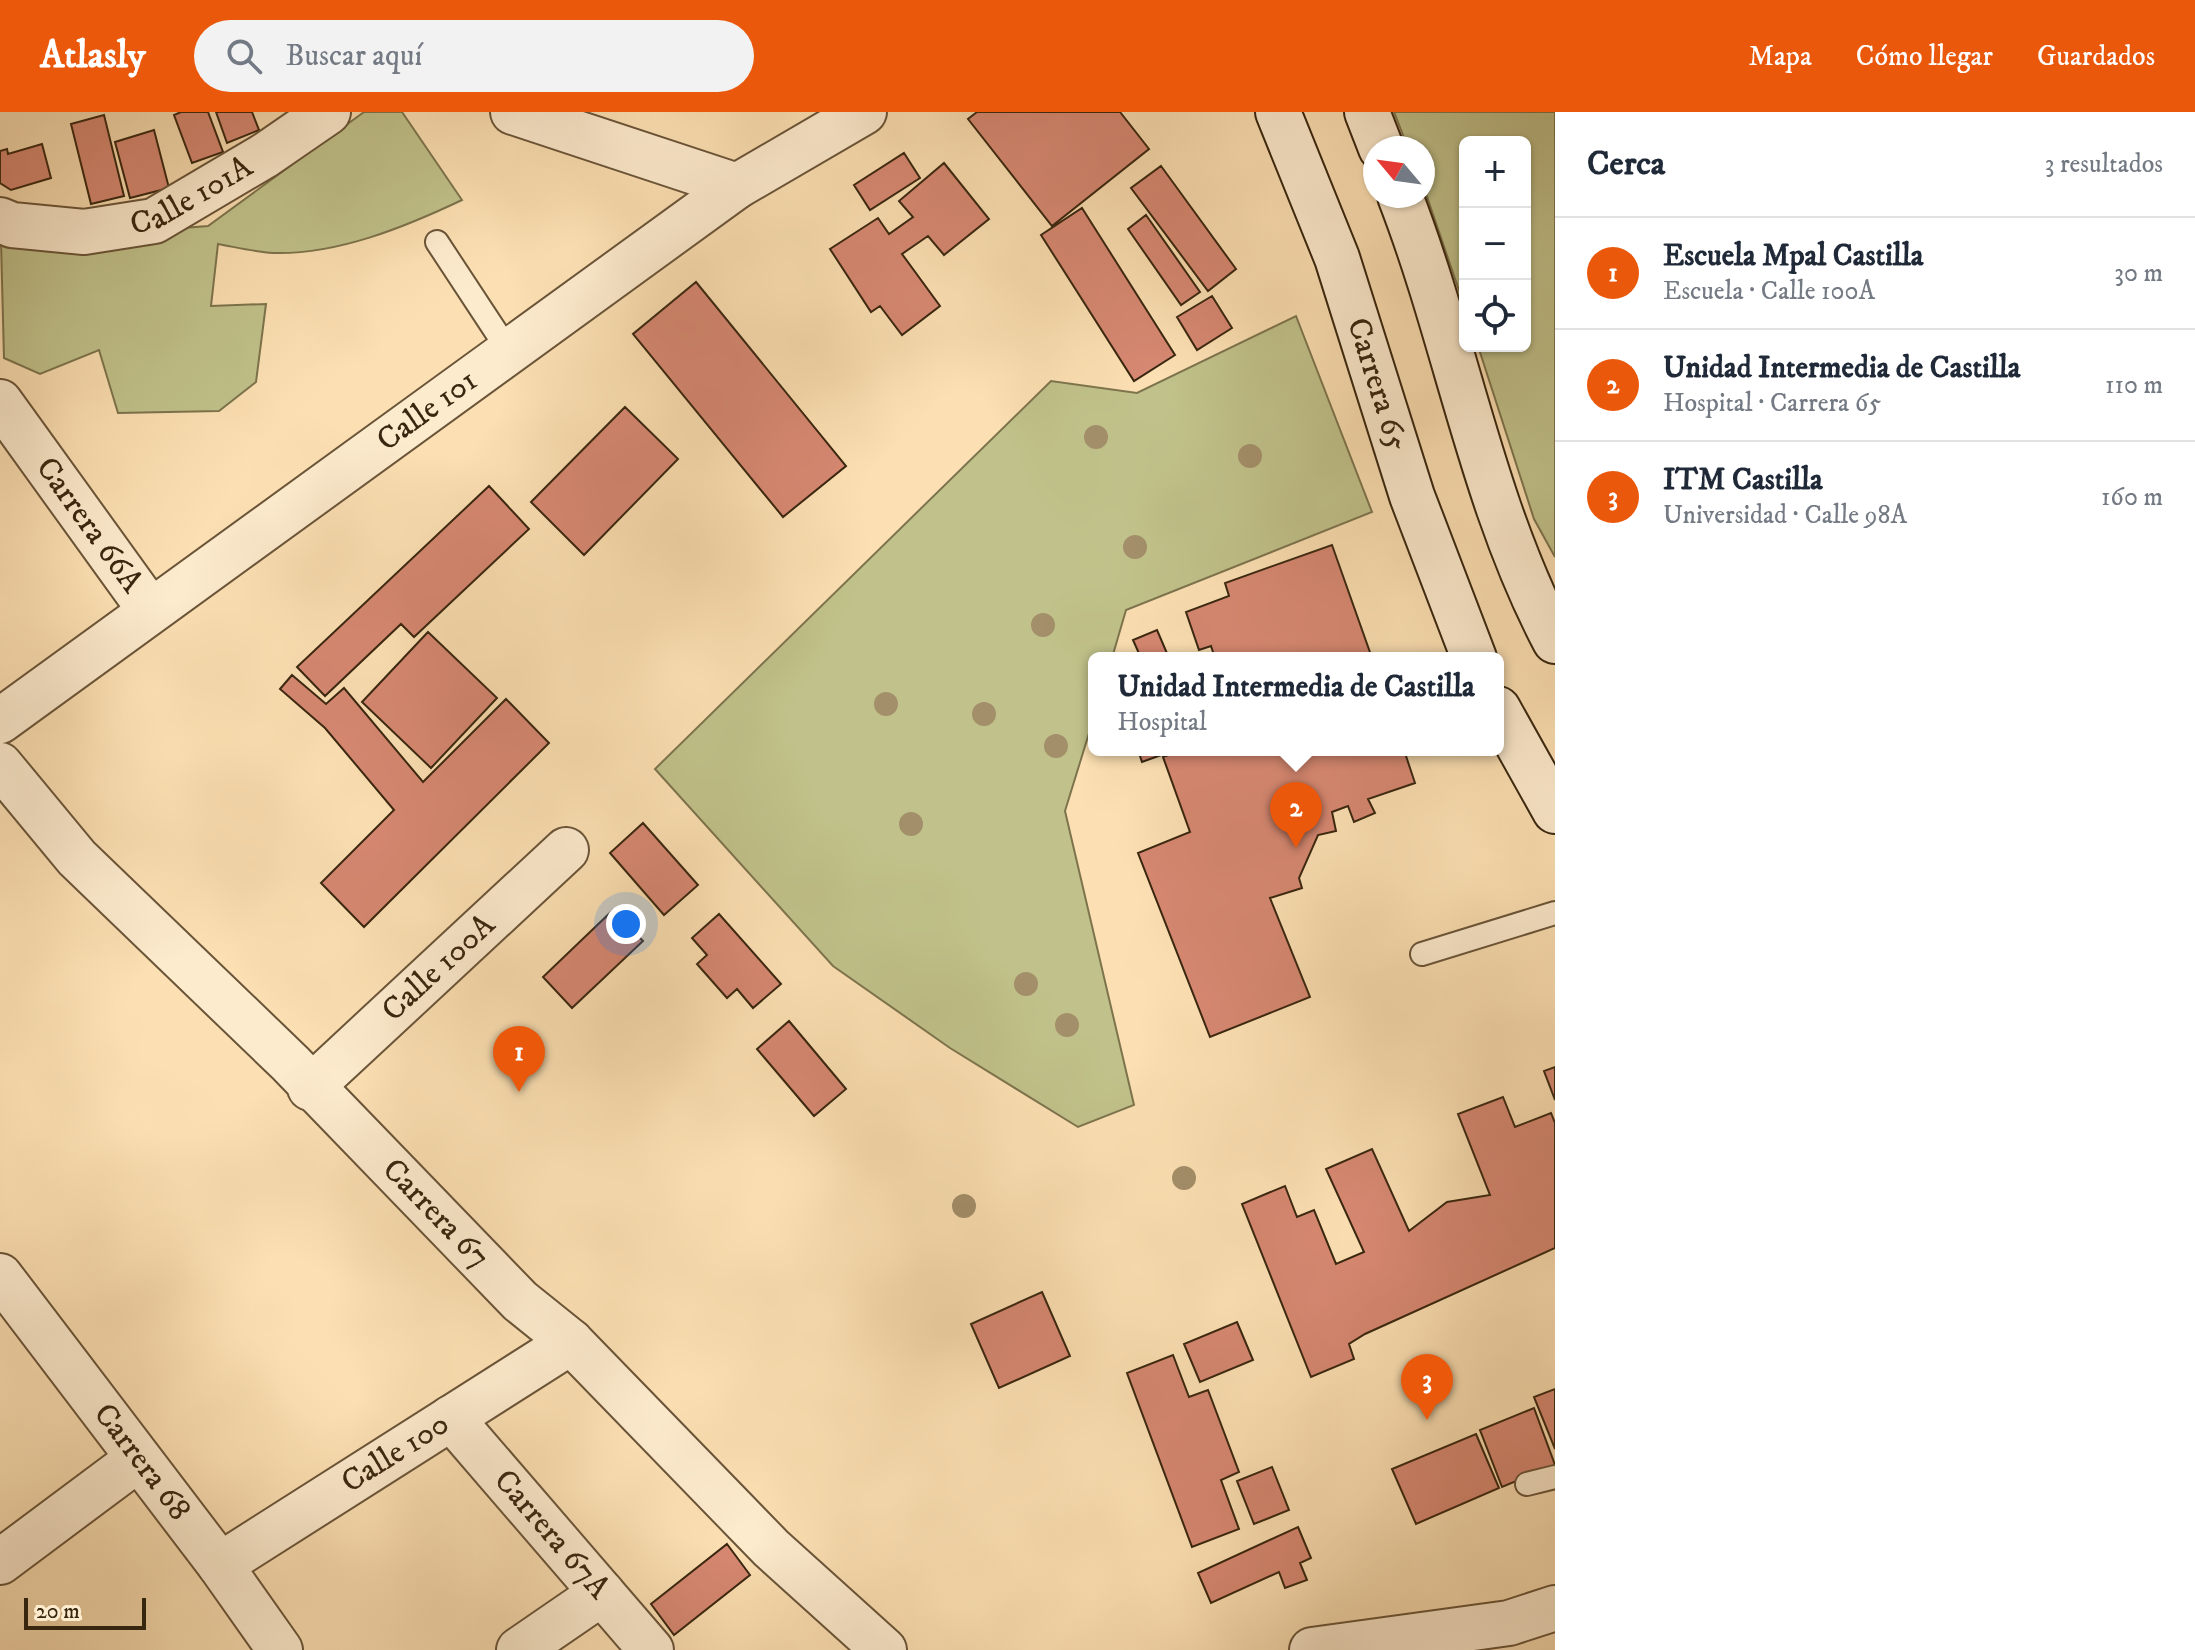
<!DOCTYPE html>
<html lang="es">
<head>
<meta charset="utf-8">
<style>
	:root { --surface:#fff; --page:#f2f2f3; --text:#1f2937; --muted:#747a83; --line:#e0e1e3; --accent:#ea580c }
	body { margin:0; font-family:"IM FELL DW Pica",serif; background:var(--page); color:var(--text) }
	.controls { position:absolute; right:24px; top:24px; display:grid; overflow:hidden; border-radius:12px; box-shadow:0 2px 6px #0004 }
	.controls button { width:72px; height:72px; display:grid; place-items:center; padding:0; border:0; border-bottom:2px solid var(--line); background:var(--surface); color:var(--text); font:40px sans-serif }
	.compass { position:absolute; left:1363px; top:24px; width:72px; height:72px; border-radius:50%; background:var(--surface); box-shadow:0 2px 6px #0004; rotate:299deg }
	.scale { position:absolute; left:24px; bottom:20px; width:122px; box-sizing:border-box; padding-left:8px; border:4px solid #39260f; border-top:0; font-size:22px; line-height:28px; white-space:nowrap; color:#39260f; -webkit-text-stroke:6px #fdebce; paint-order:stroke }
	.you { position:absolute; left:626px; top:812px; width:28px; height:28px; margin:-20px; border:6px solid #fff; border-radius:50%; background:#1a73e8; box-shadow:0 0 0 12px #1a73e833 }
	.badge { display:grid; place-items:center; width:52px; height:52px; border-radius:50%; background:var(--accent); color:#fff; font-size:26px; font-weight:700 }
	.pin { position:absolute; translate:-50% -66px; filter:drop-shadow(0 2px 4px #0008) }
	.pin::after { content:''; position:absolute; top:42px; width:28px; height:24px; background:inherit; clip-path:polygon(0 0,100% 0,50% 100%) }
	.popup { position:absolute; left:1088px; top:540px; width:416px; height:104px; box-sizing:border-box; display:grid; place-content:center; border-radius:12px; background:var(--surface); filter:drop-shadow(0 2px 6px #0005); font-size:26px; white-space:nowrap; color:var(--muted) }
	.popup b { font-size:30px; color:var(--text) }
	.popup::after { content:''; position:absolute; left:50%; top:100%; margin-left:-16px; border:16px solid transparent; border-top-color:var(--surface) }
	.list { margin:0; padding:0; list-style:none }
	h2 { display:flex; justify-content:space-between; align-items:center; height:104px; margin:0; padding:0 32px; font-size:34px }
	h2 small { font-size:26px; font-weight:400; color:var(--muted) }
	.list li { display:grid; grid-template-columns:52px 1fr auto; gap:24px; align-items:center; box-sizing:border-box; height:112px; padding:0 32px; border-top:2px solid var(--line) }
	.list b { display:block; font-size:30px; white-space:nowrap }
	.list p { margin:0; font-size:26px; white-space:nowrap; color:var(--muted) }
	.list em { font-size:26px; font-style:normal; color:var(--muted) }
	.icon { flex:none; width:44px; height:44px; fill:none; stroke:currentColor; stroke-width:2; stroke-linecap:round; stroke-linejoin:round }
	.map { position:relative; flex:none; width:1555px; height:1538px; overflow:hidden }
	header { display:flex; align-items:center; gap:48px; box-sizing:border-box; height:112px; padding:0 40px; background:var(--accent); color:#fff }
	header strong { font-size:38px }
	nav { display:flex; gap:44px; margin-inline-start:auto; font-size:28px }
	.search { width:560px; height:72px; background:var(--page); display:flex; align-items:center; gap:20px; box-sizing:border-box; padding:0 28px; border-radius:44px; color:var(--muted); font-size:30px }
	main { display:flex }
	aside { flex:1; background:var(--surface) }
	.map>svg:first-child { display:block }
	.green { fill:#c1c28b; stroke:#7d744d; stroke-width:2 }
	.building { fill:#d78872; stroke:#39260f; stroke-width:2 }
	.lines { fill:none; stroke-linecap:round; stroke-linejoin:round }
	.service-casing { stroke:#6a5438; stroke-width:26 }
	.minor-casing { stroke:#6a5438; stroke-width:48 }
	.secondary-casing { stroke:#39260f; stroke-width:48 }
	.service { stroke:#fdebce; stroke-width:22 }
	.minor { stroke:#fdebce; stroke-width:44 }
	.secondary { stroke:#fdebce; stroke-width:44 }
	.tree { fill:#a38f6a }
	.labels { text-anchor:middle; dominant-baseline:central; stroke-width:8; stroke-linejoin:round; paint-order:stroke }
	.street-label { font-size:32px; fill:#39260f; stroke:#fdebce }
</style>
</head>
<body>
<header>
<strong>Atlasly</strong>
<div class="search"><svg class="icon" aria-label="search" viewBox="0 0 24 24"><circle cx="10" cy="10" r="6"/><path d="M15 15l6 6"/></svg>Buscar aquí</div>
<nav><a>Mapa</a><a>Cómo llegar</a><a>Guardados</a></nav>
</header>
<main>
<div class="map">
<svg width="1555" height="1538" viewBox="0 0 1555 1538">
	<rect width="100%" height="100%" fill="#fce0b3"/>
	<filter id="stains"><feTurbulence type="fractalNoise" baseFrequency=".0025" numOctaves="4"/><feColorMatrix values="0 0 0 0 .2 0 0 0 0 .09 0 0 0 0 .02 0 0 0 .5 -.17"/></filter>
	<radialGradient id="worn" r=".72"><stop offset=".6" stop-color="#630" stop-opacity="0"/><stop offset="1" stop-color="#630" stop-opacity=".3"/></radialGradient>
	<path class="green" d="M364,0H402L462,88C405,115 337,143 273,141C255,140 235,135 218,132L211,194L266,192L256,270L219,299L118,301L99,238L40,262L4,246L1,130L208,114Z
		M1394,0H1555V445L1534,407L1478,234H1525V30H1465V196L1423,73V36H1408Z
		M1296,204L1372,400L1126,498L1112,546H1094V605L1065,699L1134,993L1078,1015L950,936L833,854L655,657L1051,269L1137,281Z"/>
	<path class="building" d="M181,0H208L223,40L192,51L174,3Z
		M216,0H252L259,18L227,31Z
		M977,0H1120L1149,37L1052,114L968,7Z
		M104,3L124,84L91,92L71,12Z
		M154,18L169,76L130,86L115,30Z
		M42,32L51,66L11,78L0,71V39L7,37L8,42Z
		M904,41L920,66L870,98L854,73Z
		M944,51L989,107L944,143L928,124L902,142L940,194L902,223L880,194L871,200L830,137L878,106L889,122L913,105L899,89Z
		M1161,54L1236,157L1208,179L1131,76Z
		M1082,96L1175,243L1134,269L1041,123Z
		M1146,103L1200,180L1181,193L1128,117Z
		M696,170L846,354L783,405L633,222Z
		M1212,184L1232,216L1197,238L1177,205Z
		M625,295L678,347L584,443L531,390Z
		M489,374L529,417L414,525L401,512L325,584L297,555Z
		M1332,433L1372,546H1215L1211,534L1199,538L1186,500L1229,484L1225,471Z
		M1157,518L1169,546H1141L1133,528Z
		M428,520L497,586L431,656L362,590Z
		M292,563L326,592L344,576L423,670L506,587L549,631L364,815L321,771L394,698L325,616L280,577Z
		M1138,638H1175L1142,650Z
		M1181,638H1404L1415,671L1368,687L1375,701L1354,710L1348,694L1332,700L1336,719L1318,723L1299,766L1302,776L1270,786L1310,885L1210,925L1138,741L1190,720L1163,645Z
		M643,711L698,773L664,803L610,741Z
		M613,798L643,829L572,896L543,865Z
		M719,802L781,872L753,896L737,877L727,886L697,852L707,843L692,826Z
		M789,909L846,977L814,1004L757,937Z
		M1555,955V988L1544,959Z
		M1503,985L1515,1015L1551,1001L1555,1011V1136L1365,1222L1349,1232L1354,1247L1311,1265L1242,1092L1285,1074L1297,1105L1314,1098L1336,1152L1364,1140L1326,1057L1372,1037L1409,1119L1447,1090L1490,1083L1458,1002Z
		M1042,1180L1070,1244L999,1276L971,1212Z
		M1237,1210L1253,1248L1200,1270L1184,1232Z
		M1173,1243L1189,1285L1208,1278L1239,1360L1221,1368L1239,1417L1192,1435L1127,1261Z
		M1555,1277V1337L1534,1285Z
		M1534,1296L1555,1353L1502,1375L1480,1318Z
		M1476,1322L1499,1376L1416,1412L1392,1357Z
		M1272,1355L1289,1398L1254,1412L1237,1369Z
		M1298,1415L1311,1446L1300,1451L1307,1468L1285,1476L1279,1460L1211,1491L1198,1461Z
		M727,1432L750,1463L674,1523L651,1492Z"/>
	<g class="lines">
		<defs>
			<path id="service" d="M437,130L510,241
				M1422,842L1555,801
				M1527,1372L1555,1365"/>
			<g id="minor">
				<path d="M513,0L737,74"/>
				<path id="s1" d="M0,108L12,113L84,120L154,109L264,44L328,0"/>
				<path id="s2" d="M0,290L150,498"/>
				<path id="s3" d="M0,609L737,74L864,0"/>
				<path id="s4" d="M0,653L77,746L290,951L520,1189L571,1230L771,1436L884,1538"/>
				<path id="s5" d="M310,976L566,738"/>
				<path id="s6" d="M0,1164L220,1453L280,1538"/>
				<path id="s7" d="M451,1306L651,1538"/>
				<path d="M0,1450L138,1347"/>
				<path id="s8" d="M220,1453L571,1230"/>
				<path d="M519,1538L602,1481"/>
				<path d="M1312,1538L1509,1511L1555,1496"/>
			</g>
			<g id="secondary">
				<path id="s9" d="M1278,0L1337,146L1412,384L1474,546"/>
				<path d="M1367,0L1381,36"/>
				<path d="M1400,84C1457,231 1481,389 1555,529"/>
				<path d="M1498,597L1555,699"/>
			</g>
		</defs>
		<use href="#service" class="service-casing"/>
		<use href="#minor" class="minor-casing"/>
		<use href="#secondary" class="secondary-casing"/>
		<use href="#service" class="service"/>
		<use href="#minor" class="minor"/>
		<use href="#secondary" class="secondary"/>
	</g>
	<g class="tree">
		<circle cx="1096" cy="325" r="12"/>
		<circle cx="1250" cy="344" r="12"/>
		<circle cx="1135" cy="435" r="12"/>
		<circle cx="1043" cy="513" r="12"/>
		<circle cx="886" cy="592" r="12"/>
		<circle cx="984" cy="602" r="12"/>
		<circle cx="1056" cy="634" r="12"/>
		<circle cx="911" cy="712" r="12"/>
		<circle cx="1026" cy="872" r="12"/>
		<circle cx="1067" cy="913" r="12"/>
		<circle cx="1184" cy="1066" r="12"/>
		<circle cx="964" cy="1094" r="12"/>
	</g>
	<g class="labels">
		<g class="street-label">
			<text stroke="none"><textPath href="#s1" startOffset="200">Calle 101A</textPath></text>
			<text stroke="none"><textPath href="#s9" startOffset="290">Carrera 65</textPath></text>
			<text stroke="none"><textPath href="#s3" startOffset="528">Calle 101</textPath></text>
			<text stroke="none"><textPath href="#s2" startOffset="152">Carrera 66A</textPath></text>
			<text stroke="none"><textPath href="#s5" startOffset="176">Calle 100A</textPath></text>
			<text stroke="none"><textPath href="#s4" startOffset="626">Carrera 67</textPath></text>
			<text stroke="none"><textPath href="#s8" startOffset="208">Calle 100</textPath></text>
			<text stroke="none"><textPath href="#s6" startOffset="234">Carrera 68</textPath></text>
			<text stroke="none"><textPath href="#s7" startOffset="154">Carrera 67A</textPath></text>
		</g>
	</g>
	<rect width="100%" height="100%" filter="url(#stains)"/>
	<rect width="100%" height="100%" fill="url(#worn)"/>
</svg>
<div class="controls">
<button>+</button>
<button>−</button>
<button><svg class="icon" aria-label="locate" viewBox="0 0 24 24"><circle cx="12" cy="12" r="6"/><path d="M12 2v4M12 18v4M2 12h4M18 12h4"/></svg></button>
</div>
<svg class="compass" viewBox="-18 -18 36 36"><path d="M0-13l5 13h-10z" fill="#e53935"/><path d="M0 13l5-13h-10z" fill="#747a83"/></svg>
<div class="scale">20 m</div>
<div class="you"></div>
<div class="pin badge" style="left:519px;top:980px">1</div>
<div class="pin badge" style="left:1296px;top:736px">2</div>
<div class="popup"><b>Unidad Intermedia de Castilla</b>Hospital</div>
<div class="pin badge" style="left:1427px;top:1308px">3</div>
</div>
<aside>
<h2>Cerca<small>3 resultados</small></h2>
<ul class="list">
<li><span class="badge">1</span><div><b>Escuela Mpal Castilla</b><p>Escuela · Calle 100A</p></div><em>30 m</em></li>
<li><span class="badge">2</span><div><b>Unidad Intermedia de Castilla</b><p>Hospital · Carrera 65</p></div><em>110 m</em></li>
<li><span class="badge">3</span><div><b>ITM Castilla</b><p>Universidad · Calle 98A</p></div><em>160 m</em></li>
</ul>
</aside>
</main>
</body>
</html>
